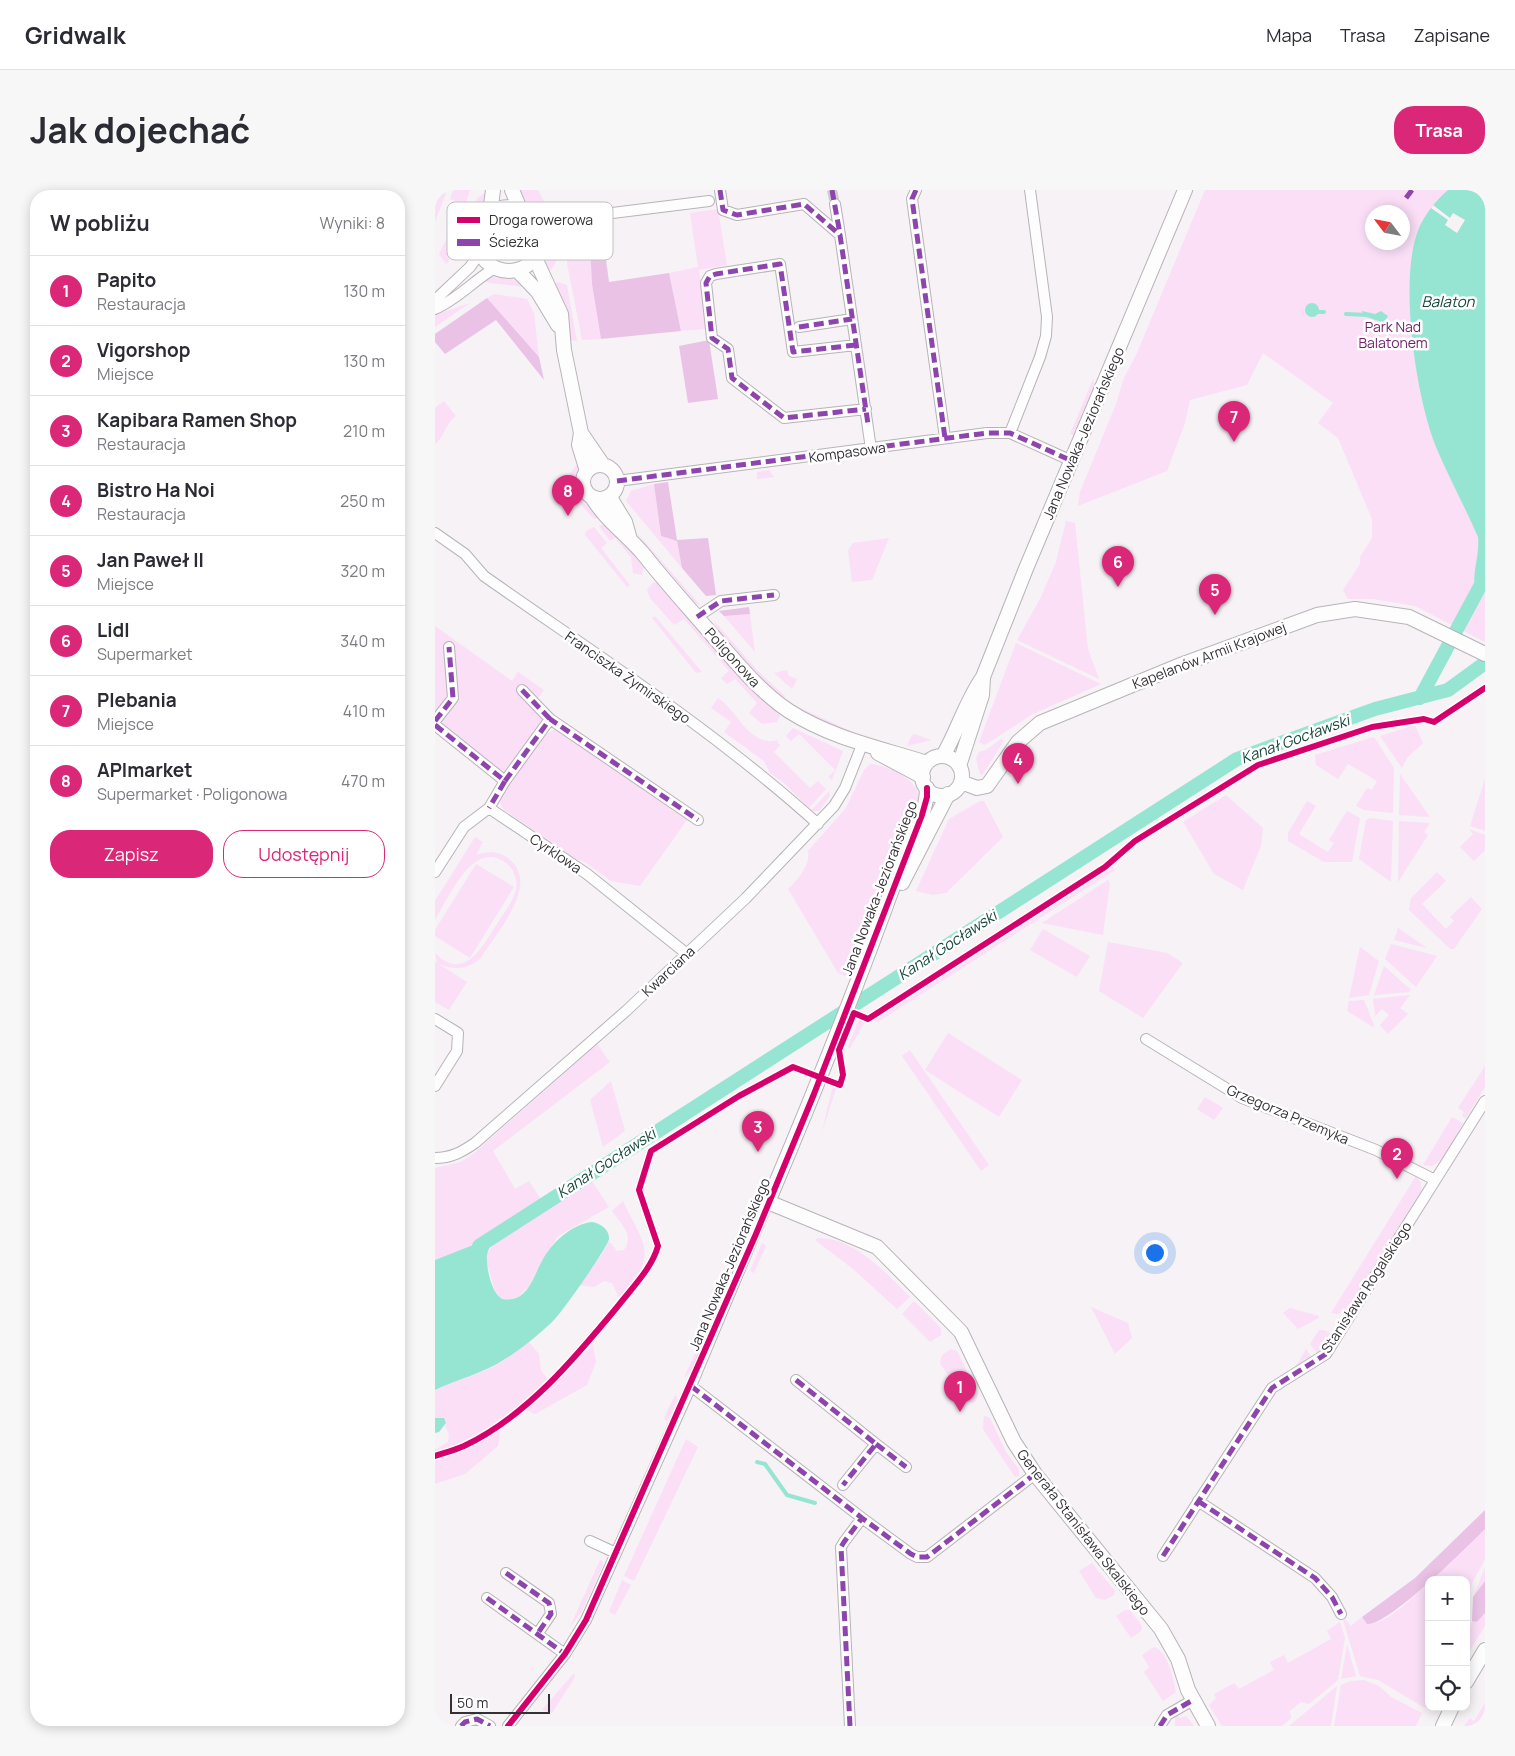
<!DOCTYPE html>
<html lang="pl">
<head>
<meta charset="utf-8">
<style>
	:root { --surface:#fff; --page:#f7f7f7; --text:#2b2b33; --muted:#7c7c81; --line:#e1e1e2; --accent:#db2777 }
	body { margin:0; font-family:Manrope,sans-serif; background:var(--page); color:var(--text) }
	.controls { position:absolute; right:15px; bottom:15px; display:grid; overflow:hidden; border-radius:10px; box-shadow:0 2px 12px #0003 }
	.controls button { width:45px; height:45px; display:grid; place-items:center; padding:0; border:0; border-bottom:1px solid var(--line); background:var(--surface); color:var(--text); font:25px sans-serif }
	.compass { position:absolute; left:930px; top:15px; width:45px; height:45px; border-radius:50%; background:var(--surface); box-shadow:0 2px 12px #0003; rotate:302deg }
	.scale { position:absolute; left:15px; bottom:12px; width:100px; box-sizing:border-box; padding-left:5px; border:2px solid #343134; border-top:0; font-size:14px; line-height:18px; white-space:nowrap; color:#343134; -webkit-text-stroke:4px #fff; paint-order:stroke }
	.you { position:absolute; left:719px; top:1062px; width:18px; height:18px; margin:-12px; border:4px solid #fff; border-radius:50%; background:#1a73e8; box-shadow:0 0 0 8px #1a73e833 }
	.badge { display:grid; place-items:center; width:32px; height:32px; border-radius:50%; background:var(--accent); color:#fff; font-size:16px; font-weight:700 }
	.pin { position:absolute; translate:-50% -41px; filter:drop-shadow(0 1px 2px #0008) }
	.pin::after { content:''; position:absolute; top:26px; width:18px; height:15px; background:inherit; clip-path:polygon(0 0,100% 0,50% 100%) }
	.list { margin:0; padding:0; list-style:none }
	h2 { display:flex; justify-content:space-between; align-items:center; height:65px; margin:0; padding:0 20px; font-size:21px }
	h2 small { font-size:16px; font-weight:400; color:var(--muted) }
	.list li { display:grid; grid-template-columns:32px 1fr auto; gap:15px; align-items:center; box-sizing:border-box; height:70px; padding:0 20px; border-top:1px solid var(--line) }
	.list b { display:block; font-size:19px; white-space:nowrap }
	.list p { margin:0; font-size:16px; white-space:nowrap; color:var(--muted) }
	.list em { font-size:16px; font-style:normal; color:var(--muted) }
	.actions { display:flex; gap:10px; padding:15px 20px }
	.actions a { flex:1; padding:11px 0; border:1px solid var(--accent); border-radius:20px; text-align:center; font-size:18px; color:var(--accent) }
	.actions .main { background:var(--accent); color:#fff }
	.icon { flex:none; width:28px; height:28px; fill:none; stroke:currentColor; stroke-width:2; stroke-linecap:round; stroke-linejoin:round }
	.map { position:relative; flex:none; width:1050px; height:1536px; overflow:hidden; border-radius:20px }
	header { display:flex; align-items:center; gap:30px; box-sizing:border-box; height:70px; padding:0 25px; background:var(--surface); border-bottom:1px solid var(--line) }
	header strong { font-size:24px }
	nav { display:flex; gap:28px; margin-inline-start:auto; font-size:18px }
	.intro { display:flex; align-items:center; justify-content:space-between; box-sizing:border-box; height:120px; padding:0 30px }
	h1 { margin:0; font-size:35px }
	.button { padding:12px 22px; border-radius:20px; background:var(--accent); color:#fff; font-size:18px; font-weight:700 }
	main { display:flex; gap:30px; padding:0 30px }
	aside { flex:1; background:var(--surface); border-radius:20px; box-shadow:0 2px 12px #0003 }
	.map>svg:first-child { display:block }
	.green { fill:#fadff7; fill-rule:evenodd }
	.forest { fill:#e9c2e6 }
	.water { fill:#96e5d2 }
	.pier { fill:#f6f2f6 }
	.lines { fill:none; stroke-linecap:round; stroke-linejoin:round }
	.stream { stroke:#96e5d2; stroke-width:4 }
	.canal { stroke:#96e5d2; stroke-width:14 }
	.minor-tunnel { stroke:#cfcbcf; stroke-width:10; stroke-dasharray:10 5; stroke-linecap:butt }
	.minor-casing { stroke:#b7b4b7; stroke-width:12 }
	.tertiary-casing { stroke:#b7b4b7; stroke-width:16 }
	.minor { stroke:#fefdfe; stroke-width:10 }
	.tertiary { stroke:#fefdfe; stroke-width:14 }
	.quiet { stroke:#8e44ad; stroke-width:5; stroke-dasharray:10 5; stroke-linecap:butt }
	.cycleway-casing { stroke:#fff; stroke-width:9 }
	.cycleway { stroke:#d6006c; stroke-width:6 }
	.labels { text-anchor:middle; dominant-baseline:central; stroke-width:5; stroke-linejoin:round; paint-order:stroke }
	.park-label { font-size:14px; fill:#6e1f6a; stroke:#fff }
	.street-label { font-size:14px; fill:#343134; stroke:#fff }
	.water-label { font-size:15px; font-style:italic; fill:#14473b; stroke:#fff }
	.key { fill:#fff; stroke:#c2c1c2; stroke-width:1 }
	.key-label { font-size:14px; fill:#343134 }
</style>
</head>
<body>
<header>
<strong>Gridwalk</strong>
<nav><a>Mapa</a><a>Trasa</a><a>Zapisane</a></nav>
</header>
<div class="intro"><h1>Jak dojechać</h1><a class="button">Trasa</a></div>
<main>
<aside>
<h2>W pobliżu<small>Wyniki: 8</small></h2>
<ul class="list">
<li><span class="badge">1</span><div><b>Papito</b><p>Restauracja</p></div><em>130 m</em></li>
<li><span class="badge">2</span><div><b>Vigorshop</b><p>Miejsce</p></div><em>130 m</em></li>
<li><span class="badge">3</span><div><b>Kapibara Ramen Shop</b><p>Restauracja</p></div><em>210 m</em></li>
<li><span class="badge">4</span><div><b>Bistro Ha Noi</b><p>Restauracja</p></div><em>250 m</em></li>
<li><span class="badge">5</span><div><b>Jan Paweł II</b><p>Miejsce</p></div><em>320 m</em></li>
<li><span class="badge">6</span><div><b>Lidl</b><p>Supermarket</p></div><em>340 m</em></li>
<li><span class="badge">7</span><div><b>Plebania</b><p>Miejsce</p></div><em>410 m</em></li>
<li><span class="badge">8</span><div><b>APImarket</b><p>Supermarket · Poligonowa</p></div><em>470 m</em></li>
</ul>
<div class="actions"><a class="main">Zapisz</a><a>Udostępnij</a></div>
</aside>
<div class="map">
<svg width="1050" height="1536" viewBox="0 0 1050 1536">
	<rect width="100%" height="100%" fill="#f6f2f6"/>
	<path class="green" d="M0,0H10L11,3L0,32Z
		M18,0H35L14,71L11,74L4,64L20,32L26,13L15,9Z
		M83,0H103L117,26C104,27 88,11 83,0Z
		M757,0H759L686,172Z
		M770,0H1050V452L980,416L938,409H913L908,400L925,374V367L937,348V329L903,248L883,233L898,213L828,163L812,195L755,210L750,233L732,281L643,316L645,302L681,214L689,188L702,163ZM938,22H968V52H938Z
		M52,2L50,14L36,38L34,71L27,60L42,8Z
		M283,19L292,75L264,80L273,139L246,141L234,83L263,77L255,23Z
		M154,35L157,94L166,149L147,150L132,73L133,38Z
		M121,38C126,54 126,73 111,84C107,70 111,49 121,38Z
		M56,87L82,89L91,97L54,93L48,89Z
		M123,92L132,95L142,151L135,150L118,95Z
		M59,104L92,109L99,123L104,167L52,108Z
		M35,113L0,137V126L3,124Z
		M658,189L660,195L639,245L635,244Z
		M9,211L21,226C10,234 10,246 0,254V218Z
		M143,273L146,281L145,300L165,327L161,329L156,326L130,295V291Z
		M334,280L339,287L322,289V282Z
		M219,294L226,346L242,351L247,378L191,311L196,301Z
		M631,331L640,333L653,459L664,489L582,450L606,407L621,372Z
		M171,333L209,377L207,385L198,383L196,367L180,348L175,351L164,336Z
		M159,337L172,353L166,358L195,395L192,397L150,345L151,341Z
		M202,344H203L266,416L260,413Z
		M454,348L437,390L417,392L413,360L418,353Z
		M219,392L224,394L309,492L343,522L345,526L342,532L327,534L314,523L322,513L300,489L292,494L286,488L294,481L249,429L239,435L215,408L212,399Z
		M315,424L320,462L289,426Z
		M220,426L267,482L261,483L217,428Z
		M279,431L323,481L351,507C338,507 292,450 281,437Z
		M0,436L77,491L83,482L109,500L97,517L113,529L71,589L0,538Z
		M581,453L666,494L598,524L550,555L544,552Z
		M352,480L354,486L362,489L357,499L339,483Z
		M283,508C304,522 314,558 344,550L342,552L345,555L339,562L375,598L383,591L391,599L374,618L349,593L335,583L329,571L289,542L296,532L276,518Z
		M363,517L420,543L393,535Z
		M980,535L988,553L972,568L967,578L945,546Z
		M358,538L408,561L397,590L393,587L400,580L364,544L356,551L351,546Z
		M120,539L126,540L152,558L153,562L252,630L205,696L176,691L150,672L140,669L68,619L64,610L65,605L107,547Z
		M480,544L496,550L472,556L477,545Z
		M939,547L959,578L958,623L929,620L921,616L932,598L937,600L942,591L913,574L903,589L881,575L880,565Z
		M566,549L569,551L547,585L545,584L541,568L544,562L551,560Z
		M435,574C455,576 485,589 484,612L414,782L410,786L403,783L353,699C362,691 376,674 373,661L411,618L429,580Z
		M965,584L995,627L964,625Z
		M1050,589V641L1035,636Z
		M394,601L395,606L384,621H376Z
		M791,605L828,638L826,656L808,700L779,684L748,632Z
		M545,611H549L568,647L511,703L498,705L481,701L514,629Z
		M872,611L881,616L864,644L893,662L899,653L894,650L912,621L925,628L917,672H889L853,651V643Z
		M935,628L958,631L956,692L924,669L931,630Z
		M964,631L995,633L989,642L993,645L963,692Z
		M1034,639L1050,645V660L1039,671L1025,657L1038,644Z
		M40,647L48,652L41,665C53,661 64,661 74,669C106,694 61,743 46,768C33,779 20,781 4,774L32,792L14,820L0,812V772L2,773L0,763C29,793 48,756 62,734C68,724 78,712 81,700C83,690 79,679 71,673C38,648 13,709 0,730V711Z
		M41,674L79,697L35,768L0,746V740Z
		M676,674L680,680L443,832L437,829Z
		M1002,682L1011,691L987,714L1011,739L1019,731L1015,727L1036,707L1047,719L1019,759H1015L974,720L976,708Z
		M673,690L675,693L668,745L607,733Z
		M963,738L992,758L959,750Z
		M608,739L655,766L642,787L595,760Z
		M673,752L732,763L748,773L708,828L664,801Z
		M956,754L1002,766L981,797L950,769Z
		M925,757L944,771L934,805L914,808Z
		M949,776L976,800L974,802L939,805Z
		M975,805L965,818L973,824L953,844L945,835L954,825L947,819L940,826L938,809Z
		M929,810L939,835L938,837L912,821L914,811Z
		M424,828L431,830L415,858L413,857Z
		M513,843L587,890L564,927L490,880Z
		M162,854L175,872L58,961L80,999L94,991L107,1011L43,1053L0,1070V978L26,972L38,964Z
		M475,860L554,975L546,981L467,866Z
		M1050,876V897L1031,928L1027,926L1029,922L1023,918Z
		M176,891L190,941L168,957L155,910Z
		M398,895L402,896L387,942Z
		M770,907L788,918L779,930L762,919Z
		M1017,927L1028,933C1020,947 1011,969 997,976L988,975Z
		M981,986L986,993V1001L911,1121L903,1124L896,1123Z
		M156,990L174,1017L123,1046L108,1069L94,1096L83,1107L72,1110L66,1108L60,1101L52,1073V1064L61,1049Z
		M188,1011C211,1059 224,1064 184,1108L177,1093L169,1091L159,1097L144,1095L167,1064L174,1051L182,1061L189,1060C200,1045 186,1034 177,1021Z
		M383,1048C418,1047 453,1084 475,1107L462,1119L418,1079L380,1050Z
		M327,1053L331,1056L319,1083L315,1081Z
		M479,1111L506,1138V1145L495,1152L467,1124Z
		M656,1117L693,1133L697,1148L680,1164Z
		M855,1118L884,1126V1128L863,1139L848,1123Z
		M275,1130C273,1143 260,1181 249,1188Z
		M884,1140H889L895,1143L883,1164L875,1154Z
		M93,1151L104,1164L106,1181L118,1195L158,1154L161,1172L152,1195L100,1224L91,1220L66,1238L63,1256L30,1284L0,1294V1260L13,1252L14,1244L10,1236L11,1233L0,1228V1200C18,1191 37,1187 55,1178C69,1172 81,1161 93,1151Z
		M516,1159L522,1161L543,1204L541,1211L538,1213L529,1210L505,1173L507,1165Z
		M871,1159L878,1169L859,1180Z
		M241,1203L242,1211L232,1232L229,1228Z
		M549,1226L555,1228L571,1262L584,1279V1286L580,1287L548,1239Z
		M251,1249L263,1257L199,1391L189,1386Z
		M1050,1339V1369L1037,1393L1031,1418V1390H995L1019,1370Z
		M165,1370L168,1371V1375L147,1421L134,1439Z
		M657,1373L680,1401L679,1405L670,1410L661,1408L644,1381Z
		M1050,1378V1391L1038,1407Z
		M187,1390L196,1395L180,1425L174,1422Z
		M994,1391V1513L990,1518L943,1490L925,1486L908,1430L910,1429L916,1436L927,1427L932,1434C954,1434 979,1406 994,1391Z
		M690,1420H695L707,1436L706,1441L696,1448L681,1426Z
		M1050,1423V1436L1031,1467V1454L1037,1431L1042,1432Z
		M905,1432L910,1448L903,1490L874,1514L866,1512L855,1521L856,1528L847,1536H787L774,1515L781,1508L779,1504L799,1493L804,1499L839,1480L835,1472L849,1465L853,1473L896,1449L892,1441Z
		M912,1455L921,1486L906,1489Z
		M719,1457C734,1463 738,1488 741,1502L728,1511L709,1482L714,1477L707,1465Z
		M139,1483L140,1487L117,1523L107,1520Z
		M929,1490L944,1496L956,1507L987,1523L981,1536H899L906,1495L916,1491Z
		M902,1496L896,1536H854Z
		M1050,1513V1536H1029L1035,1528L1039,1531Z
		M743,1525L745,1528L751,1526L759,1536H740V1526Z"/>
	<path class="forest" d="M166,33L174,92L234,83L246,141L166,149L157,94L154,35Z
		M52,108L104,167L109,190L61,130L10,164L0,152V144Z
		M274,150L283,209L253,213L244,156Z
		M233,292L242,350L273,348L281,405L271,406L247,378L242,351L226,346L219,294Z
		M314,417L315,424L289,426L284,421Z
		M1050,1320V1339C1032,1357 952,1437 932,1434L927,1427L980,1388Z
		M1050,1391V1423L1042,1432L1037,1431L1038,1407Z"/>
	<path class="water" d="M1013,0H1050V399L1045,403L1040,399C1037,381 1045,365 1043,347C1030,317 1014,288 1001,257C981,207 966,101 980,50C985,30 998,13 1013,0Z
		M870 120a7 7 0 1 1 14 0a7 7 0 1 1-14 0Z
		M946,121L953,126L949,133L929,126L927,121L940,124Z
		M157,1032C164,1033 175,1039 174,1049C173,1057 126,1124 118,1131C104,1144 87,1159 70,1169C49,1183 23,1189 0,1200V1070L43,1053L57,1043L61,1049C56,1054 53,1059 52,1065C51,1076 56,1102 66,1108C70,1111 77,1109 81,1108C95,1103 100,1083 107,1071C116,1053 137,1034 157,1032Z
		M0,1228H9L11,1233L4,1242L0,1243Z"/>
	<path class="pier" d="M998,15L1015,28L1018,23L1030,30L1022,43L1010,35L1013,30L996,18Z"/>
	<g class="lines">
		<path class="stream" d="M881,122H889
			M911,124L933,125
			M322,1272L330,1274L352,1305L380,1313"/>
		<path class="canal" d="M985,508L1050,387
			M44,1056L802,569L940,519L1013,500L1050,473"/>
		<path class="minor-tunnel" d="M397,0L400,14"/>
		<defs>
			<path id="minor" d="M285,0L288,20L302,25L369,14L405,45L436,259
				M481,0L477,9L510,248
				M400,14L405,45
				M105,39L129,29L274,11
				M0,110L35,77L45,63
				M0,119C23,109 39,90 60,78
				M364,137L417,129
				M421,155L358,162L345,74L281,84L275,86L271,93L277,148L293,159L297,188L349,228L431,219
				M575,243L605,167L611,146L612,127L595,0
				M182,291L552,243H575L637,271
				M0,343L30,364L49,386C163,466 280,541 383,634
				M262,427L286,411L339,405
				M87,500L115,529
				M0,531L18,508L14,457
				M0,535L70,591L54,618
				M70,591L115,529L263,630
				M0,682L29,637L54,618L152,684L252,764
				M0,829L23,843L22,861L0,896
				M711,849L807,908L941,960L1000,990
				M0,968C16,968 27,962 40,953L191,821L311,708L399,616L410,598L427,555
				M361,1190L441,1254L408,1295
				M256,1196L427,1328
				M441,1254L471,1277
				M763,1311L880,1388L897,1407L906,1424
				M155,1351L181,1363
				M728,1366L837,1198L891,1164L1050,911
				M71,1383L114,1413L116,1424L103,1443
				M52,1408L130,1464
				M26,1536L30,1532L42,1529L55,1536
				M73,1536L130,1464L151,1430L256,1196L333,1012
				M415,1536L406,1357L409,1352L427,1328L476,1364L482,1367H492L600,1284
				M725,1536L732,1525L758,1510"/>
			<path id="tertiary" d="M77,0L85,19
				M42 49a32 32 0 1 1 64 0a32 32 0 1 1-64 0Z
				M55,23L58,0
				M100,68L126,124L129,160L146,243L168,275
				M82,80L103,102L123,135
				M146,243L144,255L152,281
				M148 292a17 17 0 1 1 34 0a17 17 0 1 1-34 0Z
				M174,306L190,332L194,346
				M157,307C171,331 193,345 210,366C232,394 256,420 279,447C302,473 325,502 354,521C396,548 445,558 492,573
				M443,563L488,587
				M508,566C523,540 531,511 548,487L590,381L750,0
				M487 586a20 20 0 1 1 40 0a20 20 0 1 1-40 0Z
				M524,576L547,505L548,487
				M526,592L542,598L552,596L583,552L605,533L748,474L882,425L920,419L974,427L1050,464
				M492,598C492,627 470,664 460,691C421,799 378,906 333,1012L442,1057L526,1142L579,1252L600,1284L726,1439L743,1469L753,1500L773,1536
				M467,693L513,604
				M1031,1492L1050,1460
				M1008,1536L1017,1517"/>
		</defs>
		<use href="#minor" class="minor-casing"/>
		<use href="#tertiary" class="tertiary-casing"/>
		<use href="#minor" class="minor"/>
		<use href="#tertiary" class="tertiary"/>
		<path class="quiet" d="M285,0L288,20L302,25L369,14L405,45L433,234
			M397,0L405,44
			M481,0L477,9L510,248
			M971,8L977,0
			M364,137L417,129
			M421,155L358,162L345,74L281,84L275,86L271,93L277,148L293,159L297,188L349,228L431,219
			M182,291L552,243H575L637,271
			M262,427L286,411L339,405
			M87,500L115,529
			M0,531L18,508L14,457
			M0,535L70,591L54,618
			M70,591L115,529L263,630
			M361,1190L441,1254L408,1295
			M256,1196L427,1328
			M441,1254L471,1277
			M763,1311L880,1388L897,1407L906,1424
			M728,1366L837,1198L891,1164
			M71,1383L114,1413L116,1424L103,1443
			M52,1408L130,1464
			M26,1536L30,1532L42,1529L55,1536
			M415,1536L406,1357L409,1352L427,1328L476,1364L482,1367H492L600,1284
			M725,1536L732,1525L758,1510"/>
		<defs>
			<path id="cycleway" d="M0,1266C9,1263 20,1260 29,1256C92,1226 140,1168 183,1116C197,1098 217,1078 223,1056L204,1000L216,961L304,906L358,877L405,895L408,885L404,860L419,823L433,829L670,677L700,651L823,575L937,537L989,529L999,532L1050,498
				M73,1536L130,1464L151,1430L321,1044L379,904L487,625L492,607V598"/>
		</defs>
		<use href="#cycleway" class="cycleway-casing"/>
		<use href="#cycleway" class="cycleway"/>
	</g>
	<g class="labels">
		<g class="park-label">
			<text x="958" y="136">Park Nad<tspan x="958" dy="16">Balatonem</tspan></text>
		</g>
		<g class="street-label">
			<text transform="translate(648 243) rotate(-67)">Jana Nowaka-Jeziorańskiego</text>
			<text transform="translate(412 262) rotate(-8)">Kompasowa</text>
			<text transform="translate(774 465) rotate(-21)">Kapelanów Armii Krajowej</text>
			<text transform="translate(298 467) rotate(48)">Poligonowa</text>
			<text transform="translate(193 487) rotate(35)">Franciszka Żymirskiego</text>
			<text transform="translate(121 663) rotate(34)">Cyrklowa</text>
			<text transform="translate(444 698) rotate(-69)">Jana Nowaka-Jeziorańskiego</text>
			<text transform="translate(233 781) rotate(-43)">Kwarciana</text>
			<text transform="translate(853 924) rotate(23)">Grzegorza Przemyka</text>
			<text transform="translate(294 1074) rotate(-67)">Jana Nowaka-Jeziorańskiego</text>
			<text transform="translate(931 1097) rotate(-57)">Stanisława Rogalskiego</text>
			<text transform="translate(649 1342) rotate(52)">Generała Stanisława Skalskiego</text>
		</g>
		<g class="water-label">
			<text x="1013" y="111">Balaton</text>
			<text transform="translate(860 549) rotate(-20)">Kanał Gocławski</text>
			<text transform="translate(512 755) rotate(-33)">Kanał Gocławski</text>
			<text transform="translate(171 973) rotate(-33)">Kanał Gocławski</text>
		</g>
	</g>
	<rect x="12" y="12" width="166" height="58" rx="8" class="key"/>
	<rect x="22" y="27" width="23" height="6" fill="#d6006c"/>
	<rect x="22" y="49" width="23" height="7" fill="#8e44ad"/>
	<g class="key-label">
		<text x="54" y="35">Droga rowerowa</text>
		<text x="54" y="57">Ścieżka</text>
	</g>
</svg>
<div class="controls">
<button>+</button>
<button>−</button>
<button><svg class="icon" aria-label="locate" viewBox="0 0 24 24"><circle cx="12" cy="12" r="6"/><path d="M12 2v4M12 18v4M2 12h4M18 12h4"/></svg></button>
</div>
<svg class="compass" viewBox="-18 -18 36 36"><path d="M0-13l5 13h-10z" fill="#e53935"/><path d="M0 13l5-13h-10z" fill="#7c7c81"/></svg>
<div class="scale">50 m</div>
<div class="you"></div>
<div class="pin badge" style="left:525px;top:1222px">1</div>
<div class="pin badge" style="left:962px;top:989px">2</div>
<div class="pin badge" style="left:323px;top:962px">3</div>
<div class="pin badge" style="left:583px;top:594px">4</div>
<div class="pin badge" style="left:780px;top:425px">5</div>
<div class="pin badge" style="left:683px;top:397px">6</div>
<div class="pin badge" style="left:799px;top:252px">7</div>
<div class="pin badge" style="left:133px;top:326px">8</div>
</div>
</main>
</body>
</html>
